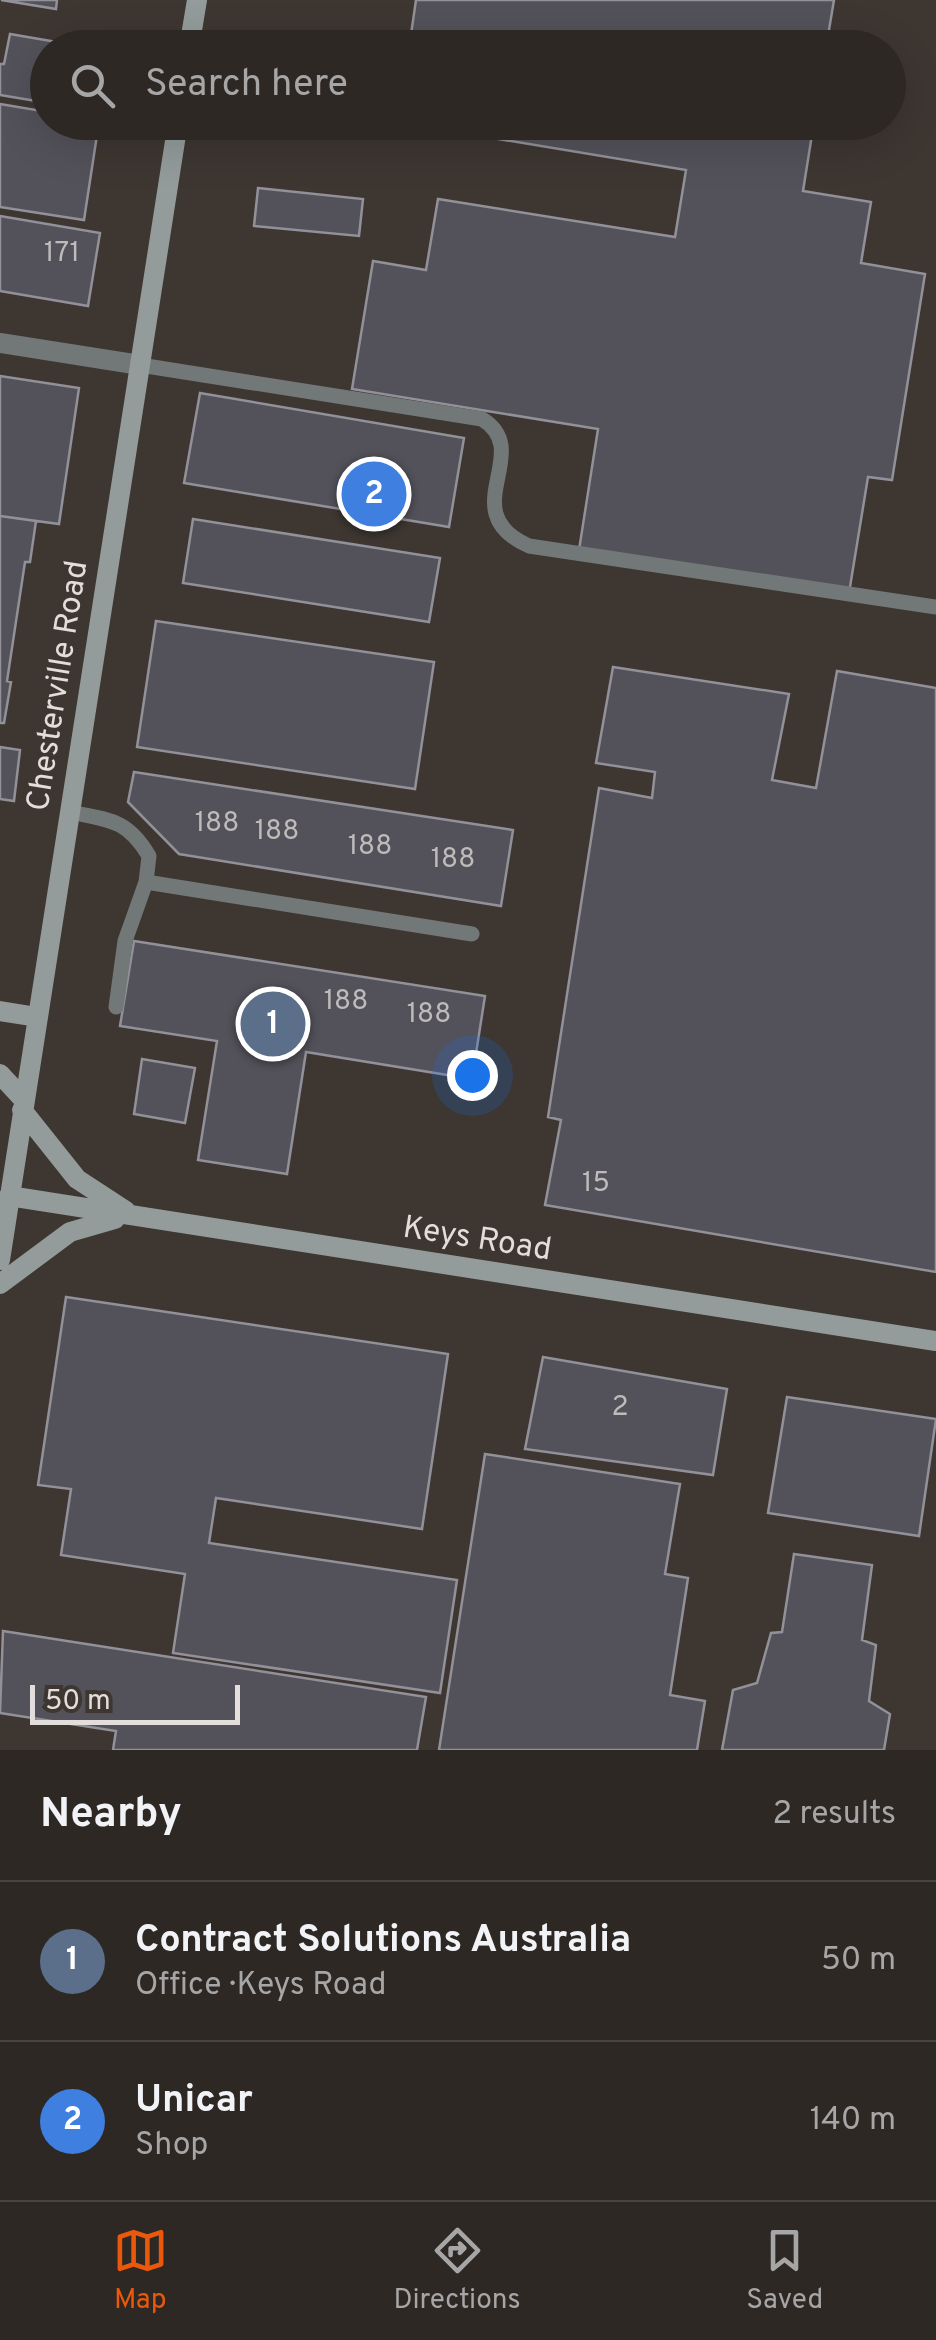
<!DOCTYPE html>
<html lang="en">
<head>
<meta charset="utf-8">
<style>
	:root { --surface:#2e2825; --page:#36302d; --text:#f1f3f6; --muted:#a7a6a7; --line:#494442; --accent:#ea580c }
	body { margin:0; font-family:Overpass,sans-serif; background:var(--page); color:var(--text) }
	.scale { position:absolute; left:30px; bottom:25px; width:210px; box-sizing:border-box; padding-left:10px; border:5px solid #e3dedb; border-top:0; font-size:28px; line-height:35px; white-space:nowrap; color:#e3dedb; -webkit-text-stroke:8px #3d3631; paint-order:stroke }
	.you { position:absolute; left:472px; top:1075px; width:35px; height:35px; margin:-25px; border:8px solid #fff; border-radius:50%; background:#1a73e8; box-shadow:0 0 0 15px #1a73e833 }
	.badge { display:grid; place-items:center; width:65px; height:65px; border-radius:50%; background:var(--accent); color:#fff; font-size:32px; font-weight:700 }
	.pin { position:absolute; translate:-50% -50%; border:5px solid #fff; box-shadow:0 2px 10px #0006 }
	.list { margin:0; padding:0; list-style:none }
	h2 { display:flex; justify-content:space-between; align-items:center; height:130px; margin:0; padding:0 40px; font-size:42px }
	h2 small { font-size:32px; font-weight:400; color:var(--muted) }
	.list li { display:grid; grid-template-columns:65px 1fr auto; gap:30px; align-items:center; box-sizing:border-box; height:160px; padding:0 40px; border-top:2px solid var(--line) }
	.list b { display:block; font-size:38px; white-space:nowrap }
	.list p { margin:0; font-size:32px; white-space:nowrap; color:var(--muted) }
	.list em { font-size:32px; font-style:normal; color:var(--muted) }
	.icon { flex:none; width:55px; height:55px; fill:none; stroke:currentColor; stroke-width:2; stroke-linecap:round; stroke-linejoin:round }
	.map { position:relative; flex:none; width:936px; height:1750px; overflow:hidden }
	.search { position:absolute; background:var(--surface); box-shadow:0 10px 40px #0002; left:30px; right:30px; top:30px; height:110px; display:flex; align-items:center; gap:25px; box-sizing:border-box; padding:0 35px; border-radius:55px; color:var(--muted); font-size:38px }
	.sheet { height:450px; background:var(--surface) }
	nav { display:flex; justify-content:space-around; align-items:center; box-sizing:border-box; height:140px; border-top:2px solid var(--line); background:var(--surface); font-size:28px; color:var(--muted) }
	nav a { display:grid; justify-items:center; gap:5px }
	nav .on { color:var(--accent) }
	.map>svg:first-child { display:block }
	.building { fill:#535159; stroke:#929099; stroke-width:2.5 }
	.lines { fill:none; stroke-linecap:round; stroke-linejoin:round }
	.lane { stroke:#727777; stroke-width:15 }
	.street { stroke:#727777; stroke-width:20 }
	.secondary { stroke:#939b9b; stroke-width:20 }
	.labels { text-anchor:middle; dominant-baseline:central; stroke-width:8; stroke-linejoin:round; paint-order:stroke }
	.number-label { font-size:28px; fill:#bfbbba }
	.street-label { font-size:32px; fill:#e3dedb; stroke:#3d3631 }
</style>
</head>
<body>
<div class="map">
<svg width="936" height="1750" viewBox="0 0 936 1750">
	<rect width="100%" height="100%" fill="#3d3631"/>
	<path class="building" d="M1,0H57L56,9Z
		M416,0H834L826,48H409Z
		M10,34L86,47L48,48V103L0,95V64H4Z
		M0,104L48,112V122H99L84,220L0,207Z
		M814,122L803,191L871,202L861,263L925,274L892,480L868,477L849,593L579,550L598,429L352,389L373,261L426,270L438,199L675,237L686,170L396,122Z
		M258,188L363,199L359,236L254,226Z
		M0,216L100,233L88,306L0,291Z
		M0,376L79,388L59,524L0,516Z
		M200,393L464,438L449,527L184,483Z
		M0,516L36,521L30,562H25L7,681L11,682L4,723H0Z
		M193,519L440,558L429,622L183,583Z
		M156,621L434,662L415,789L137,747Z
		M613,667L789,694L772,780L816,788L837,671L936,688V1272L545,1205L561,1120L548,1117L599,788L652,798L655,772L596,763Z
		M0,747L20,750L14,801L0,799Z
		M134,772L513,830L501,906L179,854L128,802Z
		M134,941L485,996L472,1079L306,1052L287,1174L198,1160L217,1041L120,1026Z
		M142,1059L195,1068L185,1123L134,1114Z
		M66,1297L448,1354L422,1529L216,1498L209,1543L457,1580L440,1693L173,1653L185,1574L61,1555L71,1489L38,1485Z
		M543,1357L727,1389L713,1475L525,1449Z
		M787,1397L936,1419L919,1536L768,1513Z
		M485,1454L680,1484L665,1574L688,1578L670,1695L705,1701L697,1750H439Z
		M794,1554L872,1565L862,1640L876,1645L869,1701L890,1714L884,1750H722L733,1690L757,1683L771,1633L782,1632Z
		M3,1631L426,1697L417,1750H113L116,1731L0,1713Z"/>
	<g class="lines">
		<path class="lane" d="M140,365L482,419C536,452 452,512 529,546L936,607
			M70,812C109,820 127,819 149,856L146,882L125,941L116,1007
			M146,882L472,934"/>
		<path class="street" d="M0,343L140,365"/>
		<path class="secondary" d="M189,48L197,0
			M0,1011L37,1017
			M0,1074L24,1100
			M22,1110L77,1179L126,1211
			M9,1196L936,1341
			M0,1260L178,122
			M0,1284L70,1232L115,1219"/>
	</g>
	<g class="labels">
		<g class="number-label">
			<text x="62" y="254">171</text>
			<text x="217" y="824">188</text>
			<text x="277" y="832">188</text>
			<text x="370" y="847">188</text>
			<text x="453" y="860">188</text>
			<text x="346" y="1002">188</text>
			<text x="429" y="1015">188</text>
			<text x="596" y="1184">15</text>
			<text x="620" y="1408">2</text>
		</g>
		<g class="street-label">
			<text transform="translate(59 686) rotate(-81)">Chesterville Road</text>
			<text transform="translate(477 1240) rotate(9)">Keys Road</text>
		</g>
	</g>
</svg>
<div class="scale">50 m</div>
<div class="you"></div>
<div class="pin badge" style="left:273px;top:1024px;background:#5c6f8a">1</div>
<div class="pin badge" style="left:374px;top:494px;background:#3f7fe0">2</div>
<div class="search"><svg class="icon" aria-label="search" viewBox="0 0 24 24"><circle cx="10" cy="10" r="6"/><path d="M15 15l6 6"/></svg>Search here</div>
</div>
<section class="sheet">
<h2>Nearby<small>2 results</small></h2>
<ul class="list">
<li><span class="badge" style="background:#5c6f8a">1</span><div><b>Contract Solutions Australia</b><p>Office · Keys Road</p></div><em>50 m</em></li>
<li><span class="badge" style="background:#3f7fe0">2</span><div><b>Unicar</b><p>Shop</p></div><em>140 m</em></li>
</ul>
</section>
<nav>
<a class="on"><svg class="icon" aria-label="map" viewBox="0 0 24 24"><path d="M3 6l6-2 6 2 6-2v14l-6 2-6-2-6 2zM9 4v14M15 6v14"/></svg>Map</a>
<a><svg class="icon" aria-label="directions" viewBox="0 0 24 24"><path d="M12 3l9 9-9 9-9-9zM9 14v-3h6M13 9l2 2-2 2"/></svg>Directions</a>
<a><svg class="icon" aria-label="saved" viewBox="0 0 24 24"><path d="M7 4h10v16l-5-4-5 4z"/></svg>Saved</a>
</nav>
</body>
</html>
